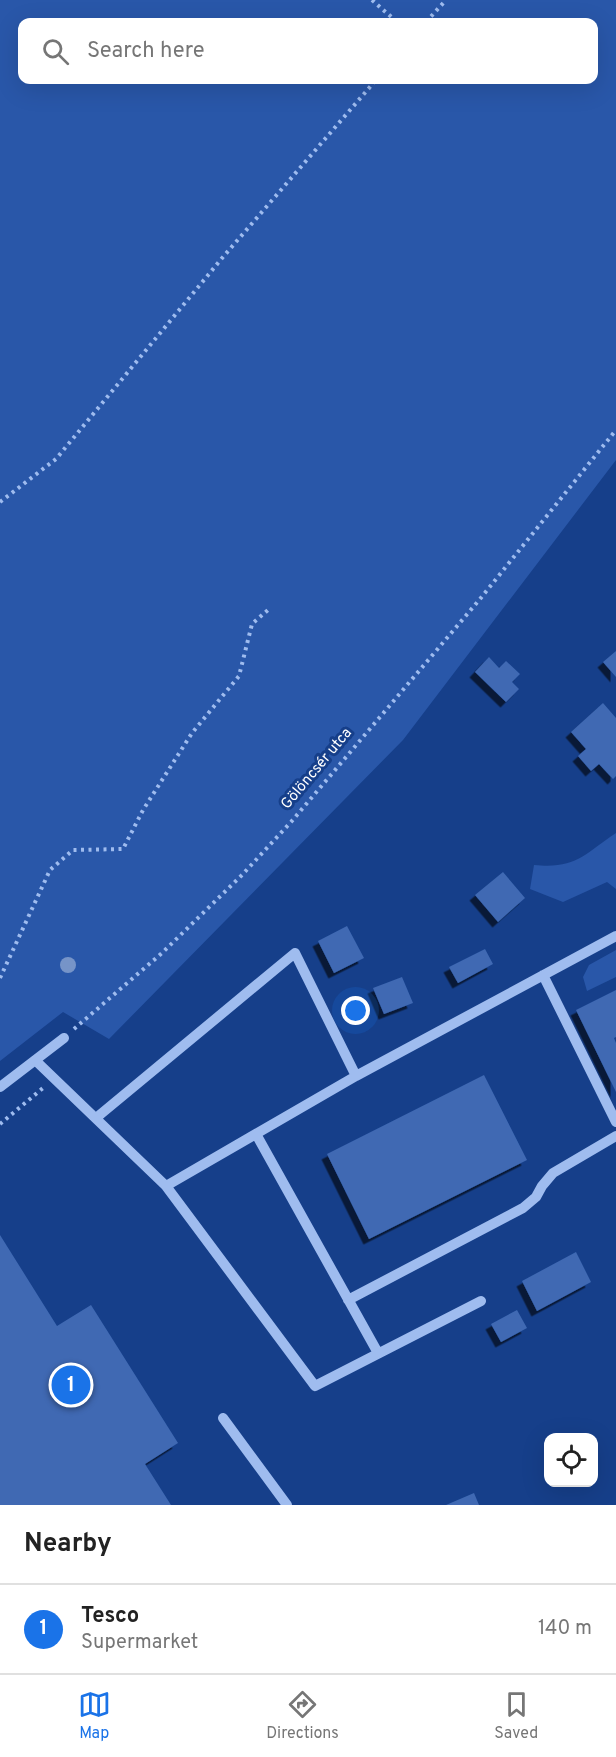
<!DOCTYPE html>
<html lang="en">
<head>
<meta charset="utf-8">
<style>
	:root { --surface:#fff; --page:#f6f6f6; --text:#222; --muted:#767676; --line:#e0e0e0; --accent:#1a73e8 }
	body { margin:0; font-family:Overpass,sans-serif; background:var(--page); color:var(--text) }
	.controls { position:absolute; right:18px; bottom:18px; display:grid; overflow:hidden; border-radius:12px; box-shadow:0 6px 24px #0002 }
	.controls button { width:54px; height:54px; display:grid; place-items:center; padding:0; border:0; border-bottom:2px solid var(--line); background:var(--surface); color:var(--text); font:30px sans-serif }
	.you { position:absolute; left:356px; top:1011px; width:21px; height:21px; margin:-15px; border:4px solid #fff; border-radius:50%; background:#1a73e8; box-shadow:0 0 0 9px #1a73e833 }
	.badge { display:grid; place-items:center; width:39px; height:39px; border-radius:50%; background:var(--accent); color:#fff; font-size:20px; font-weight:700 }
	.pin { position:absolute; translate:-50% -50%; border:3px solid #fff; box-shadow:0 2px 6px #0006 }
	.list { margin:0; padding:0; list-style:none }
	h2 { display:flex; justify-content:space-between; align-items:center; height:78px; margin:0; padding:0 24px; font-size:26px }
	h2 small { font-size:20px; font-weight:400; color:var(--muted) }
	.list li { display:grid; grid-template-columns:39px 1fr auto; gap:18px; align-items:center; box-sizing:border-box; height:90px; padding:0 24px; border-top:2px solid var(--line) }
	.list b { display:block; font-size:22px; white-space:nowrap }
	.list p { margin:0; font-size:20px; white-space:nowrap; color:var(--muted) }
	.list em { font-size:20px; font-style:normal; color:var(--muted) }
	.icon { flex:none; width:33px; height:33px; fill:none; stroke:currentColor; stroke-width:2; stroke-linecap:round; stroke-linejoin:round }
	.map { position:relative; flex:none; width:616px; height:1505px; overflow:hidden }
	.search { position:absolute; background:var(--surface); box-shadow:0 6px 24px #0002; left:18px; right:18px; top:18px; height:66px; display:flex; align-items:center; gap:15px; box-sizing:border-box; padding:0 21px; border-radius:12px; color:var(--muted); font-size:22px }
	.sheet { height:168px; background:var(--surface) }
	nav { display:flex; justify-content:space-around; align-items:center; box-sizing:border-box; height:84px; border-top:2px solid var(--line); background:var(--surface); font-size:16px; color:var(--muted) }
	nav a { display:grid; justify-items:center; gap:3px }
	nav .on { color:var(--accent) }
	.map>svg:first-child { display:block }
	.green { fill:#2957a9; fill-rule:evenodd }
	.building { fill:#3f69b3; filter:url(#shadow) }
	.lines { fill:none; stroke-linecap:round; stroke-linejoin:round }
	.path { stroke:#9fbcef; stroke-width:4; stroke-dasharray:3 4.5; stroke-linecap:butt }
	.minor { stroke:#9fbcef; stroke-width:10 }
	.tree { fill:#7694c8 }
	.labels { text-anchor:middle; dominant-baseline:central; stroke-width:6; stroke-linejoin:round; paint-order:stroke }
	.street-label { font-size:15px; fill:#fff; stroke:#163f8a }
</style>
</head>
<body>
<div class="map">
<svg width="616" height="1505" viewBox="0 0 616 1505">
	<defs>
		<filter id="shadow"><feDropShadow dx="-5.5" dy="5.5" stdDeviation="0" flood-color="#0009"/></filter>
	</defs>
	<rect width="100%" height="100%" fill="#163f8a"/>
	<path class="green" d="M0,0H616V460L403,740L109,1039L63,1012L0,1061ZM594,22V80H22V22Z
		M616,833V889L607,882L563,902L530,889L534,865C576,869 583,855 616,833Z
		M616,950V977L587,991L583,977L589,965Z"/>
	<path class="building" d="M616,651V677L603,662Z
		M489,657L499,668L506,661L520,674L512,682L519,689L506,702L475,672Z
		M603,703L616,718V776L613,779L599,764L591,771L578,756L586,749L571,732Z
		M503,872L525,898L498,922L475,895Z
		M347,926L364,958L334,973L318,941Z
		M485,949L493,964L458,983L449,967Z
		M402,977L413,1003L384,1014L373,988Z
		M616,990V1037L614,1038L616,1043V1092L576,1010Z
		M484,1075L527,1160L369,1239L327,1154Z
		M0,1235L57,1326L91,1305L178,1443L145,1464L171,1505H0Z
		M576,1252L591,1282L537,1311L522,1281Z
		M517,1310L527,1328L501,1342L491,1324Z
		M474,1493L479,1505H446Z"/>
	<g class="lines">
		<path class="path" d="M372,0L397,22
			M426,22L446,0
			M0,502L56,459L223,257L376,80
			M0,978L50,870L73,850L123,849L143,810L192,733L239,676L252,624L269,609
			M74,1029L162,953L242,875L291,822L480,599L616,430
			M0,1124L43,1088"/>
		<path class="minor" d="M543,975L616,1122
			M36,1061L166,1186
			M0,1087L64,1038
			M96,1118L295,953L356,1076
			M256,1134L378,1353
			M348,1300L523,1208L536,1197L542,1186L553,1173L616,1136
			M481,1301L315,1386L166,1186L356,1076L616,936
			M223,1418L287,1505"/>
	</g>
	<circle class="tree" cx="68" cy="965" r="8"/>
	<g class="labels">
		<g class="street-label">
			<text transform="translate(317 769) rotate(-50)">Gölöncsér utca</text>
		</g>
	</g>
</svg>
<div class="controls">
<button><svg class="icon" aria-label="locate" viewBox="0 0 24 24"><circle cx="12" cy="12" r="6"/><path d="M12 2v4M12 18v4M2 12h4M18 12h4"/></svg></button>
</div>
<div class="you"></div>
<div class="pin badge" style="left:71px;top:1385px">1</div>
<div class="search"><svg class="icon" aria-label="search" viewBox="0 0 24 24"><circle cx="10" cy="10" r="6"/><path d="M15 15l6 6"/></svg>Search here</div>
</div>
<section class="sheet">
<h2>Nearby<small></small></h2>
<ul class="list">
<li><span class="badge">1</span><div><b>Tesco</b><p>Supermarket</p></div><em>140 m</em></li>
</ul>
</section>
<nav>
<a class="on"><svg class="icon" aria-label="map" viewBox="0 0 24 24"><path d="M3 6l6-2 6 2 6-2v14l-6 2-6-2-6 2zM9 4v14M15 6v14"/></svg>Map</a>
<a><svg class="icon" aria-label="directions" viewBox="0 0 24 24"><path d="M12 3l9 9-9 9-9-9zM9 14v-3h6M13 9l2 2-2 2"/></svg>Directions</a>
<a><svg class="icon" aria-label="saved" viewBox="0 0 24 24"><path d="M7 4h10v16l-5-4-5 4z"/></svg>Saved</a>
</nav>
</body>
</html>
